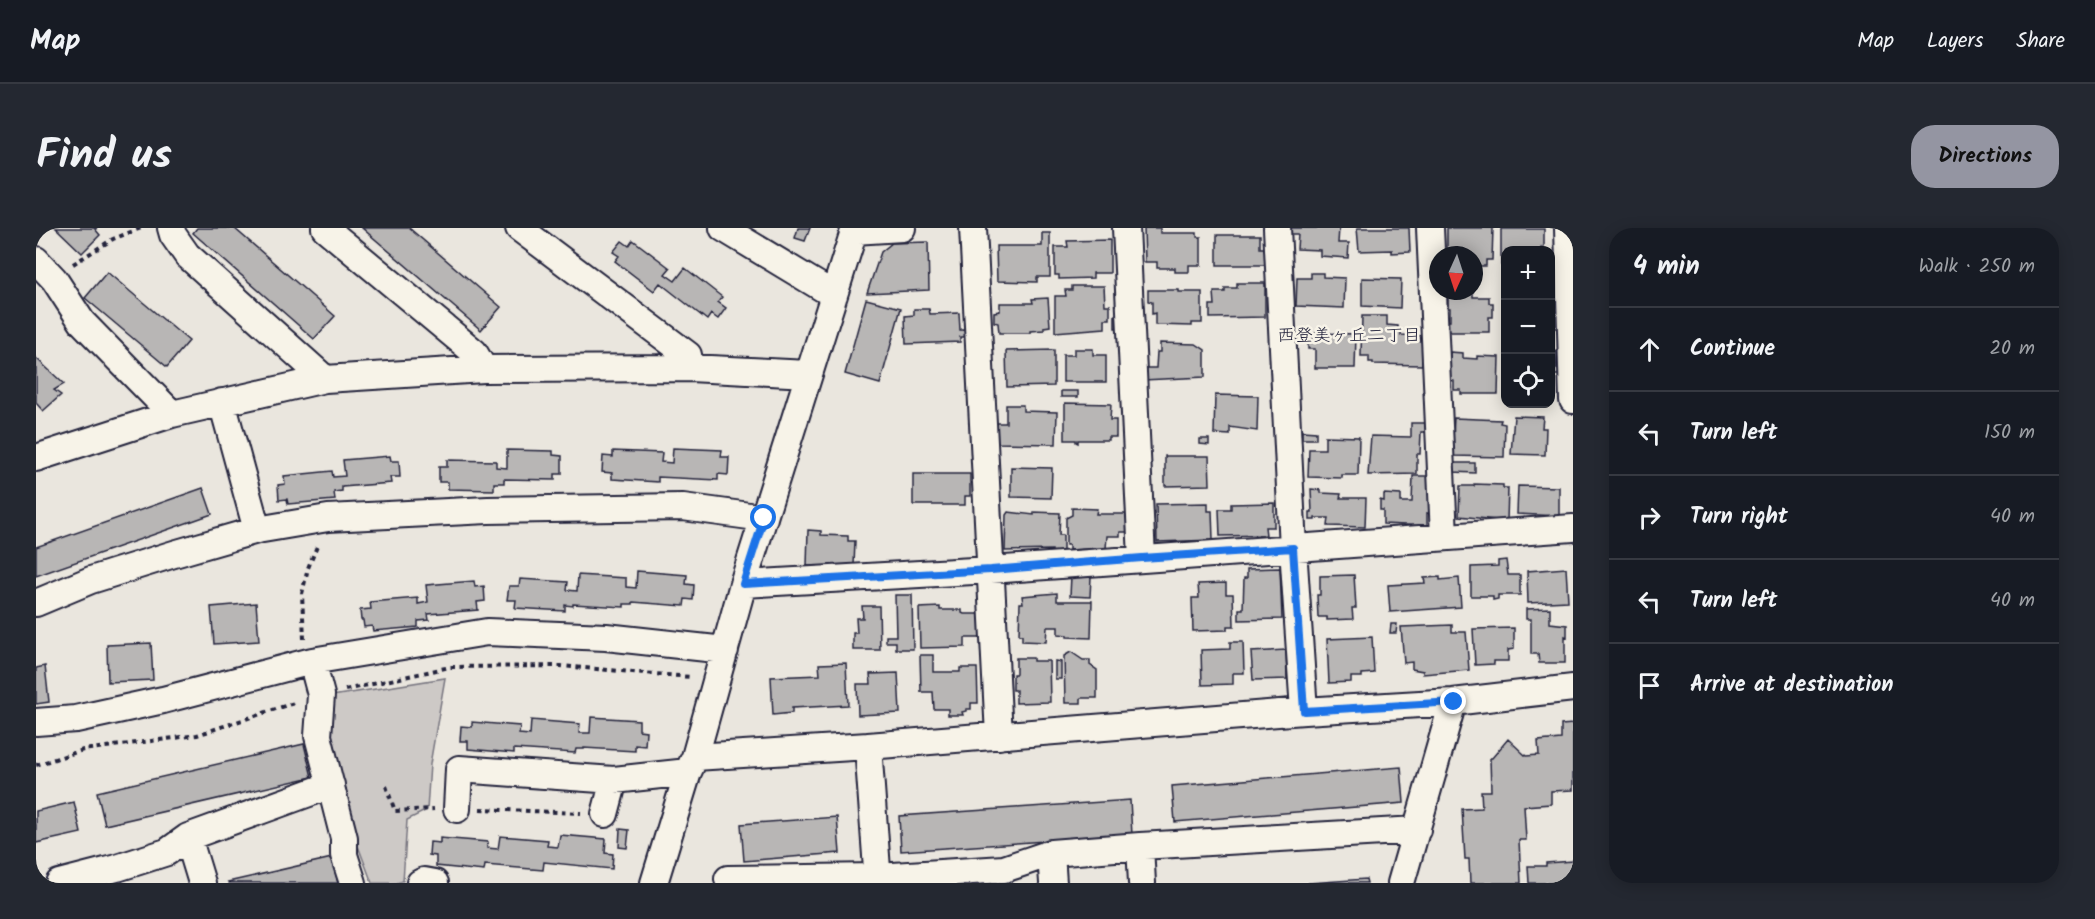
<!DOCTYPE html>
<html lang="en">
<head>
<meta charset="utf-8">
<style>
	:root { --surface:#171b24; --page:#242831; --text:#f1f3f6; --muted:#9ea1a6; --line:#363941; --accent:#9495a2 }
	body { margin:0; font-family:Kalam,"Klee One",sans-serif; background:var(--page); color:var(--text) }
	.controls { position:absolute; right:18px; top:18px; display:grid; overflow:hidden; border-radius:12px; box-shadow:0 3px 15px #0003 }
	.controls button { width:54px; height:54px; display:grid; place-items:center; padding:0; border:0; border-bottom:2px solid var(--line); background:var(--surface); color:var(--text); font:30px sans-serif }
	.compass { position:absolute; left:1393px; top:18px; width:54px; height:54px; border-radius:50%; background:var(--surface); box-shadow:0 3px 15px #0003; rotate:183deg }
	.stop { position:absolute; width:18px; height:18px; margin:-14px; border:4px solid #1a73e8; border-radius:50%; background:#fff }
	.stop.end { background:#1a73e8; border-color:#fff; box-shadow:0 2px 6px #0008 }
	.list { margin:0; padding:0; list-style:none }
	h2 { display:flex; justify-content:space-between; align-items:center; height:78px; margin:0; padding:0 24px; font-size:26px }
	h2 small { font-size:20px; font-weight:400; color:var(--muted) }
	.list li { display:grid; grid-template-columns:39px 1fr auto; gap:18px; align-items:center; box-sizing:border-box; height:84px; padding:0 24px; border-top:2px solid var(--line) }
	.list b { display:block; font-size:22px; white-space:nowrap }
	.list em { font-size:20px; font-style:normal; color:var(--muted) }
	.icon { flex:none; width:33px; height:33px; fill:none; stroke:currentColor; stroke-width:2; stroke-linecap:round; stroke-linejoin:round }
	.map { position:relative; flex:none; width:1537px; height:655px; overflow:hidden; border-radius:24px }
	header { display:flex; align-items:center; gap:36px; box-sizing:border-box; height:84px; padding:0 30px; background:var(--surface); border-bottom:2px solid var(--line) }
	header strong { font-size:28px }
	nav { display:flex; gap:33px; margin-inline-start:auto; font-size:21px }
	.intro { display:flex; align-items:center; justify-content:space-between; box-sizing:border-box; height:144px; padding:0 36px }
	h1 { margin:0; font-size:42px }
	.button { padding:15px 27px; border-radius:24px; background:var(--accent); color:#111; font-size:21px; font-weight:700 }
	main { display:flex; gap:36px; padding:0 36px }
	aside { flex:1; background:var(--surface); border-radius:24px; box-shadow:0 3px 15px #0003 }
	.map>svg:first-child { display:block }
	.green { fill:#cdc9c6; stroke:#787680; stroke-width:1.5 }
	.building { fill:#b8b6b5; stroke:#22223b; stroke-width:1.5 }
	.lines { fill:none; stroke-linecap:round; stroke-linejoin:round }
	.minor-casing { stroke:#22223b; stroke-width:30 }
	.path { stroke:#22223b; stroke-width:4; stroke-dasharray:4.5 4.5; stroke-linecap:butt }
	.minor { stroke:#f7f3e8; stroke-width:26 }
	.route { stroke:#1a73e8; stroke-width:8 }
	.labels { text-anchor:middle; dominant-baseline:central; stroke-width:5; stroke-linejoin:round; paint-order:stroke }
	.neighbourhood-label { font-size:18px; fill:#22223b; stroke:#f7f3e8 }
</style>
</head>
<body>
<header>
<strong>Map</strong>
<nav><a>Map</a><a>Layers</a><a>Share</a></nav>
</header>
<div class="intro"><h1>Find us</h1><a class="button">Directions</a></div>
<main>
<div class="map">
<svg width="1537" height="655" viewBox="0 0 1537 655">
	<rect width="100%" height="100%" fill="#eae6de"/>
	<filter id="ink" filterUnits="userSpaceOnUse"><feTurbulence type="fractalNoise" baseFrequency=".0167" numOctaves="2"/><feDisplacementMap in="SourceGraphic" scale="12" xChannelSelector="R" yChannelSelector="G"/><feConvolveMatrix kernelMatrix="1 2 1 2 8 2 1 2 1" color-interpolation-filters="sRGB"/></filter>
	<g filter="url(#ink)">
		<path class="green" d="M409,450L394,536L391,582L371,592L367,653L360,655H336L316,602L289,506L290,469Z"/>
		<path class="building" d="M20,0H61L59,1L64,7L46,25Z
			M161,0H198L299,88L278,111L157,5Z
			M326,0H373L465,79L445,102Z
			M762,0H774L769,13L759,10Z
			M1108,0H1124V5H1161V9H1165V37H1153V44H1139V40H1121V34H1109Z
			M1253,0H1303L1302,15H1313L1312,30L1284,28V22L1261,21L1262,6H1253Z
			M1321,0H1373L1374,24L1356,25V22L1323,23Z
			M1411,0H1457L1456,32H1450V38H1438V27H1411Z
			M1465,1H1508V19H1505V22H1470V37H1465Z
			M1006,5H1014V49H1001V54L961,53L960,18H1006Z
			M1181,7H1224V20H1231V37H1181Z
			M597,12L634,40L629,46L639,53L649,40L686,69L682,74L690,80L682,91L675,86L671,92L624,55L618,63L579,33L583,28L577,24L586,13L593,18Z
			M1074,12V45H1057V50L1023,51V47H1019V19H1032L1031,13Z
			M892,14L893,62L831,65L845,24L856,15Z
			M1514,43H1519V58L1521,59V100H1514Z
			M71,44L153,113L131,139L49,70Z
			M1275,45H1287V49L1309,50L1308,80L1260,78L1261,50H1275Z
			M1326,50L1365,51L1364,80L1326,78Z
			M1201,55H1229V89L1174,90V77H1179L1178,64H1189V60H1201Z
			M1036,58H1068L1069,77H1074V91H1069V100L1019,104V68H1030L1029,62H1036Z
			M1112,62H1143V64H1166V95H1156V98L1119,97V85L1116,86V74L1112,73Z
			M1423,63H1437V69H1453V75H1457V89H1453V104H1414V101H1411V93H1414V80H1412V69H1423Z
			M1012,70L1014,98L1008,99V102L994,103V105H963L962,95L958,94V84L964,83V75H997L996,71Z
			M830,71L865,80L844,156L809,146Z
			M1468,72H1470V102H1468Z
			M878,81H893L894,86L923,85L924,102H930L929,109H924V114L870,116L869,88L878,87Z
			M1079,87H1084V100H1079Z
			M1326,88H1351V97L1362,98V101H1365V107L1387,108L1386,137L1337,136V134H1333V128H1325Z
			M1280,105L1320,106L1319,140H1279V121H1272V114H1277V106Z
			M1124,115L1160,116L1169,122V149L1107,152L1108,140H1120L1121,124H1124Z
			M1038,121H1057V127H1070V154H1027V127H1038Z
			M1018,122V158L971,159L970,123Z
			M1514,123L1521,124L1520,141H1523V147H1518L1517,161H1514Z
			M1414,124L1427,125V130L1441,131V128L1463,129L1462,166H1425V162H1418V153L1413,152Z
			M0,130L28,156L18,162L25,167L7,183L0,175Z
			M1025,163H1042V169H1025Z
			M1179,167L1222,168L1221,203L1194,199V207L1178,206Z
			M1029,175L1075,176L1074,192H1080V209H1072V212H1042V215L1040,214V212H1029Z
			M970,177H987V183L1021,184L1020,216L960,215V195H970Z
			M1478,188L1507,189L1506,200H1510L1509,227L1475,226Z
			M1418,190L1465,192L1464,195L1469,196L1468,229L1416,228Z
			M1375,195H1391V204H1385L1384,226H1381V246L1332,247L1335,208L1375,209Z
			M1266,203L1280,204V211H1266Z
			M1289,208L1323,209L1322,247H1306V250L1272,249L1273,221H1289Z
			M1164,211H1173V217L1164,216Z
			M637,220L686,222L685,229H693L692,247L682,246V252L622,249V254L576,251V245L566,244L567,228L577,229V223L626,225L625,234L636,235Z
			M471,222L517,223V227L526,228V246H519V252L468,251V255H458V262L412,261V254H403V239H411V232L460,233V239L471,240Z
			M354,228L355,233H363L364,249H354L355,255L306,259V263L298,264L299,272L252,276L251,271L243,272L242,257L249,256L248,248L296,243L297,249L309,248L307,232Z
			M1129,228H1173L1174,257L1129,258Z
			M1418,235H1439V245L1417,244Z
			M975,239L1016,240L1015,270L975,269Z
			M877,246H934V268H929V277H877Z
			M1377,248H1398L1396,286L1391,285V298L1347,296V282H1344V272L1348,273V266L1365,267V274H1376Z
			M1438,256L1467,257V260H1472L1471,293L1423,288L1424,258H1438Z
			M1482,258L1523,259V288L1481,286Z
			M167,260L176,286L0,348V319Z
			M1275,261L1285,262V265L1305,266L1304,270H1330L1329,299L1292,298L1293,290H1279V292H1274V284H1276Z
			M1172,275V283H1176L1177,312L1121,314L1120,276Z
			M1238,275V299H1229L1230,307L1184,308L1183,281H1195V276Z
			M1036,280L1061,281L1060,286H1093V304H1084V308H1071L1070,320L1033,322V317H1030V290L1036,287Z
			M972,284L998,287V284L1024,285L1023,307H1027V326H1016V322L969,323L970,287Z
			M772,302L785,303V307L812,308V313H819L818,337H803V342H780L779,338H771Z
			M1470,332L1472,347H1484V367H1462V371L1457,372V368H1435V339L1462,338V333Z
			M1244,340L1246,391L1203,392V381H1207L1208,350H1211V341Z
			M1530,340L1532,373L1492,375L1491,343Z
			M601,343L651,347L650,356L658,357L657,372L649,371L648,378L597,374V376H588V379L537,376V378L529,377V383L479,380L480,372H471L473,358H483L484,351L532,354L531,362L541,363L542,347L590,350V359L600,360Z
			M1318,347L1320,380H1316L1317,391L1291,392V389H1282L1281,367H1284V348Z
			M1035,348L1055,349L1054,369L1034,368Z
			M1404,349V352L1423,350L1425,379L1354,384L1352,357L1389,355L1388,350Z
			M438,353L439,359L448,358L449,373L441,374L442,382L392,386L393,392L382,393V399L337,403L336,398L328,399L327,392H325L324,382L335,381L334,374L382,370V376L392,374L390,357Z
			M1190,355V366H1197L1198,398H1191V402L1157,403L1156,370H1163L1162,356Z
			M1021,365V373H1056L1055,410L1031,409V407L1022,406V399H1011L1010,414L986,413V407H983L984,375H987L986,368Z
			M859,367H876L877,421H860V414H850V408H860Z
			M220,375L223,413L178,416L175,379Z
			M826,378H843L844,422H817V405H821L820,390H827Z
			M904,379V382H926V385L928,386H944V410H929V419L884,420L883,380Z
			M1514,380V395L1531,397V409L1529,408V435H1503L1502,426H1495V391H1490V381Z
			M1355,396H1361L1360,405H1354Z
			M1416,397V404H1430L1433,442L1387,446V443L1376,441V434L1368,435L1365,399Z
			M1478,400V421L1472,422V433H1458V436L1439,437L1437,401Z
			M1336,409L1338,445L1326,446V449H1315V454L1293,455L1291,411Z
			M1194,414H1207L1208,445H1197V456L1166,457L1165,422L1194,421Z
			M115,415L117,452L72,454L71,417Z
			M1250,422L1251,451L1217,452L1215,424Z
			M1035,424L1047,432H1054V437L1061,442V470H1045V475H1029L1028,428Z
			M884,427H897V444H924V440H941L942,475H935V481H930V483L926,484L927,487H912V481H898L897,464H885Z
			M980,430H997V433H1013L1014,474L980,475V462H977V446H980Z
			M1019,433L1025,434V451H1019Z
			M810,435L812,477L756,480V485L737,487L735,449L784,447L783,436Z
			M9,438L13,474L0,476V440Z
			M862,445L864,485L822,487L821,456H835L834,446Z
			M555,489L603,492V502L610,503L609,518L599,517V523L548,520V521H540L539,525L478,521V525L432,521V513H424L425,498L436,499V494L484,498L483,506L494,507L495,492L544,496L543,505H554Z
			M1537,496V562L1515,563V576L1488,578L1490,612H1483L1485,655H1434L1433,631H1429L1426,581L1446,580L1445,563H1455L1454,530H1456L1472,511L1490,528L1503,527L1502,513L1525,511V497Z
			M268,516L276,549L69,597L61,564Z
			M1365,539L1368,575L1139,594L1136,558Z
			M1094,572L1096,607L865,623L863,588Z
			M38,574L45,605L0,615V583Z
			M801,589L804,625L708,633L705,596Z
			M584,601L593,602L591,620L583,619Z
			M524,607L570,611L569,625L577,626L576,641L508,634L507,642L449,637L448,643L400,638V628L393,627L394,614L404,615V610L452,614L451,620L462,621L464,608L512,612L511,618L522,619Z
			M296,630L302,655H193L192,654Z
			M1537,633V655H1493L1492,638H1510V635Z
			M1330,651L1331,655H1272Z"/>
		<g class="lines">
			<defs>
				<path id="minor" d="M135,0L137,7L151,27L289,151
					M289,0L438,124L448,141
					M483,0L652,127L654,140
					M687,0L798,67
					M937,0L963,508
					M1090,0L1106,330
					M1241,0L1257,320L1268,483
					M1394,0L1408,308
					M1532,0L1537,172
					M818,3L866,0
					M0,32L18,51L46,94L136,186
					M186,174L221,302
					M0,230L136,186L289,151L448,141L654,140L772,146
					M707,356L955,342L1537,300
					M0,375L55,352L138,326L221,302L292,290L452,282L647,279L728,290
					M276,433L285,467L282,508L308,610V627L317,655
					M0,494L40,491L127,472L276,433L451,404L570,409L689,422
					M832,518L842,655
					M659,529L832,518L1268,483L1417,474L1537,460
					M421,581L423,541L578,552L652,544
					M569,586L578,552
					M1104,618L1381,602
					M692,651L841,649L968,641L1015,625
					M23,655L81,640L131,624L152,609
					M166,655L152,609L295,557
					M384,655L388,653L399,655
					M618,655L652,544L659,529L707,356L819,0
					M1017,655L1015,625L1104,618L1106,655
					M1365,655L1417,474"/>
			</defs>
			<use href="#minor" class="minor-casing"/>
			<path class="path" d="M37,36L77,11L105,0
				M268,411L266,366L272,340L282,316
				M309,462L414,439L525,438L655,449
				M0,537L47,522L161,507L261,474
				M350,558L359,583L398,581
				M444,581L545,585"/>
			<use href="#minor" class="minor"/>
		</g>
	</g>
	<g class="lines" filter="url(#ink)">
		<path class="route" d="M728,290L707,356L955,342L1106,330L1257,320L1268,483L1418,474"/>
	</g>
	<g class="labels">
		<g class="neighbourhood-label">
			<text x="1313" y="108">西登美ヶ丘二丁目</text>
		</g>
	</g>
</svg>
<div class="controls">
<button>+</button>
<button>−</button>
<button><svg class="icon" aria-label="locate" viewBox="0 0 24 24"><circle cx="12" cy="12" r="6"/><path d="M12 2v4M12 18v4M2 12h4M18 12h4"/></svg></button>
</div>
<svg class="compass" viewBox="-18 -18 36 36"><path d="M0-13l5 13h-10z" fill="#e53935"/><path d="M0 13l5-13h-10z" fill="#9ea1a6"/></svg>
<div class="stop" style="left:728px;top:290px"></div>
<div class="stop end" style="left:1418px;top:474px"></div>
</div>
<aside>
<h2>4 min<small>Walk · 250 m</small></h2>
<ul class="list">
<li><svg class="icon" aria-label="ahead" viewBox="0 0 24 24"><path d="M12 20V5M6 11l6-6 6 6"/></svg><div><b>Continue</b></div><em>20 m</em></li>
<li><svg class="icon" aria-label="left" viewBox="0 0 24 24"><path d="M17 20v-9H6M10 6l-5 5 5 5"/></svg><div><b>Turn left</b></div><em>150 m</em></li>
<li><svg class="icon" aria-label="right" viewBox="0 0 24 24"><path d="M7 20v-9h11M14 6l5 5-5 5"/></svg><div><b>Turn right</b></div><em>40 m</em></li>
<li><svg class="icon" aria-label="left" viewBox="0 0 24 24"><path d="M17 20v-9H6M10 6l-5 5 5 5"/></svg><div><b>Turn left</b></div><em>40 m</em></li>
<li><svg class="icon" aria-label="arrive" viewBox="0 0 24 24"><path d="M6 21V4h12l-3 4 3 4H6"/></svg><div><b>Arrive at destination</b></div></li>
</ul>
</aside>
</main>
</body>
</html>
